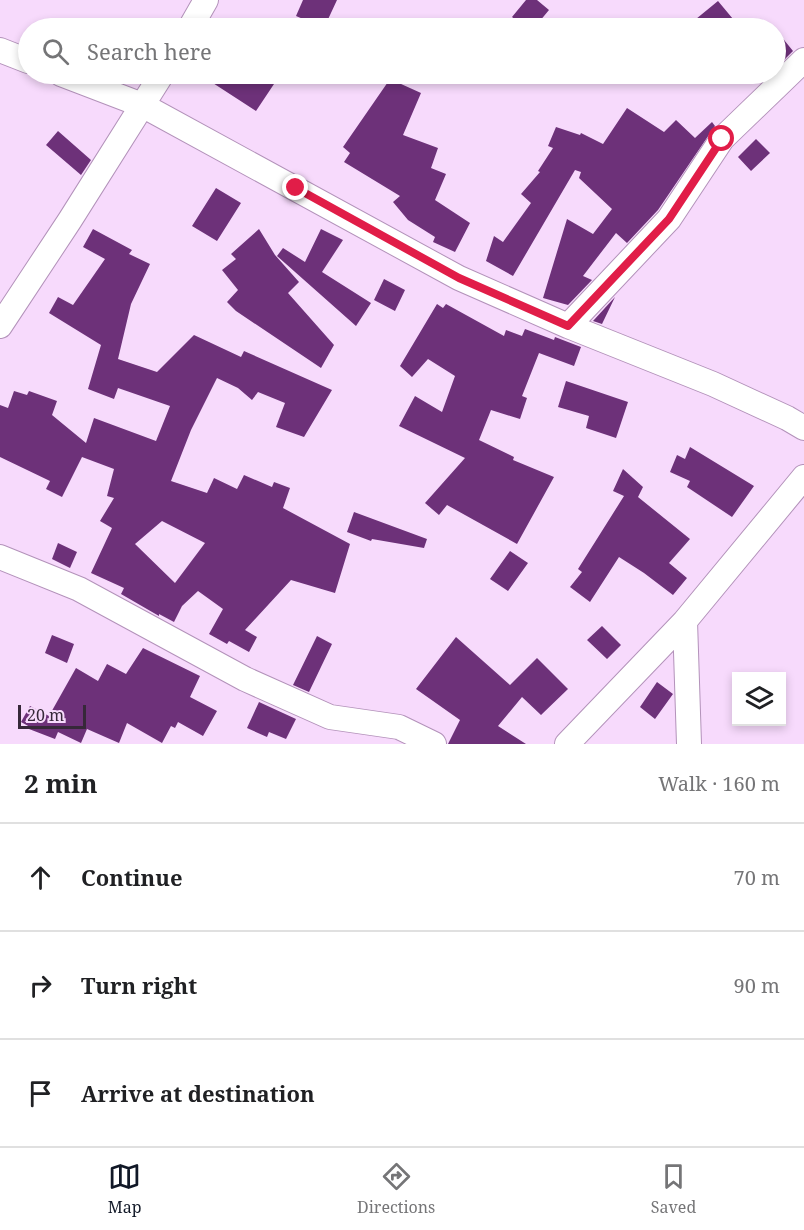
<!DOCTYPE html>
<html lang="en">
<head>
<meta charset="utf-8">
<style>
	:root { --surface:#fff; --page:#f6f6f6; --text:#202124; --muted:#757577; --line:#e0e0e0; --accent:#111827 }
	body { margin:0; font-family:"Noto Serif",serif; background:var(--page); color:var(--text) }
	.controls { position:absolute; right:18px; bottom:18px; display:grid; overflow:hidden; border-radius:0px; box-shadow:0 3px 9px #0003 }
	.controls button { width:54px; height:54px; display:grid; place-items:center; padding:0; border:0; border-bottom:2px solid var(--line); background:var(--surface); color:var(--text); font:30px sans-serif }
	.scale { position:absolute; left:18px; bottom:15px; width:68px; box-sizing:border-box; padding-left:6px; border:3px solid #362839; border-top:0; font-size:16px; line-height:21px; white-space:nowrap; color:#362839; -webkit-text-stroke:4px #f7dafc; paint-order:stroke }
	.stop { position:absolute; width:18px; height:18px; margin:-14px; border:4px solid #e11d48; border-radius:50%; background:#fff }
	.stop.end { background:#e11d48; border-color:#fff; box-shadow:0 2px 6px #0008 }
	.list { margin:0; padding:0; list-style:none }
	h2 { display:flex; justify-content:space-between; align-items:center; height:78px; margin:0; padding:0 24px; font-size:26px }
	h2 small { font-size:20px; font-weight:400; color:var(--muted) }
	.list li { display:grid; grid-template-columns:39px 1fr auto; gap:18px; align-items:center; box-sizing:border-box; height:108px; padding:0 24px; border-top:2px solid var(--line) }
	.list b { display:block; font-size:22px; white-space:nowrap }
	.list em { font-size:20px; font-style:normal; color:var(--muted) }
	.icon { flex:none; width:33px; height:33px; fill:none; stroke:currentColor; stroke-width:2; stroke-linecap:round; stroke-linejoin:round }
	.map { position:relative; flex:none; width:804px; height:744px; overflow:hidden }
	.search { position:absolute; background:var(--surface); box-shadow:0 3px 9px #0003; left:18px; right:18px; top:18px; height:66px; display:flex; align-items:center; gap:15px; box-sizing:border-box; padding:0 21px; border-radius:33px; color:var(--muted); font-size:22px }
	.sheet { height:402px; background:var(--surface) }
	nav { display:flex; justify-content:space-around; align-items:center; box-sizing:border-box; height:84px; border-top:2px solid var(--line); background:var(--surface); font-size:16px; color:var(--muted) }
	nav a { display:grid; justify-items:center; gap:3px }
	nav .on { color:var(--accent) }
	.map>svg:first-child { display:block }
	.building { fill:#6d3179; fill-rule:evenodd }
	.lines { fill:none; stroke-linecap:round; stroke-linejoin:round }
	.minor-casing { stroke:#b392ba; stroke-width:26 }
	.minor { stroke:#fff; stroke-width:24 }
	.route { stroke:#e11d48; stroke-width:8 }
</style>
</head>
<body>
<div class="map">
<svg width="804" height="744" viewBox="0 0 804 744">
	<rect width="100%" height="100%" fill="#f7dafc"/>
	<path class="building" d="M303,0H337L324,28L296,16Z
		M526,0H537L549,10L534,28H526L512,17Z
		M718,1L733,19L722,28H685Z
		M776,30L793,51L776,68Z
		M199,74H258L274,84L256,111Z
		M390,79L421,93L403,135L438,148L431,168L446,174L435,200L470,223L455,252L433,242L435,237L408,220L393,202L400,196L344,162L350,153L343,147Z
		M627,108L664,132L676,120L695,138L712,122L715,126L658,210L627,243L616,233L583,276L592,280L568,305L543,298L567,219L593,234L612,209L579,178L581,172L575,170L513,276L486,261L494,236L503,242L531,203L521,194L540,172L538,171L553,148L548,146L556,127L580,135L581,133L603,144Z
		M58,131L91,160L81,175L46,145Z
		M756,139L770,153L751,171L738,157Z
		M216,188L241,203L217,241L192,226Z
		M93,229L132,250L129,254L150,264L131,304L118,359L157,372L194,335L241,357L244,351L332,390L304,437L276,427L285,403L258,392L252,400L238,388L217,378L191,430L171,481L207,493L214,478L237,489L244,475L272,487L274,482L290,488L283,508L350,544L335,593L291,580L245,630L257,637L249,652L229,641L227,644L209,634L223,609L198,591L182,606L174,622L159,614V616L121,594L124,588L91,573L112,528L100,521L114,498L107,496L114,469L82,457L62,497L46,489L50,481L0,457V405L8,408L14,391L27,395L29,391L57,401L52,415L86,443L94,418L156,441L170,406L118,388L114,399L88,389L101,345L49,313L58,297L73,305L105,259L83,247ZM162,521L205,543L175,583L135,544Z
		M259,229L275,255L299,282L288,293L334,345L321,368L236,311L227,302L238,290L222,270L236,259L231,254Z
		M321,229L343,240L322,272L371,303L356,326L277,256L283,248L305,262Z
		M384,279L405,290L395,311L374,300Z
		M615,297L602,324L593,321Z
		M437,304L443,308L446,304L504,336L506,330L522,336L525,329L554,340L555,337L581,347L574,366L539,353L522,396L527,398L520,419L491,410L479,440L514,457L513,460L554,477L517,544L447,505L439,515L425,503L465,458L399,426L415,396L442,412L455,376L428,359L412,377L400,366Z
		M566,381L628,402L616,438L586,428L589,416L558,407Z
		M690,447L754,486L732,517L687,487L690,481L670,472L677,455L685,459Z
		M623,469L643,487L638,497L690,539L669,563L687,578L673,595L644,573L619,557L590,602L570,587L582,572L578,569L624,496L613,491Z
		M354,512L427,539L424,548L372,539L371,541L347,532Z
		M58,543L77,552L70,568L52,559Z
		M510,551L528,563L508,591L490,579Z
		M602,626L621,645L607,659L587,640Z
		M52,635L74,644L67,663L45,653Z
		M317,636L332,644L309,692L293,685Z
		M456,637L510,685L537,658L568,689L541,715L522,697L498,726L526,744H448L460,720L416,689Z
		M143,648L200,676L190,697L217,711L203,736L178,722L175,728L171,726L162,743L127,723L119,743L87,729L81,743L58,732L55,739L29,729L30,727L21,722L30,706L49,716L76,668L98,681L107,664L126,674Z
		M657,682L673,694L655,719L640,707Z
		M259,702L296,719L286,739L269,732L267,737L247,728Z"/>
	<g class="lines">
		<defs>
			<path id="minor" d="M190,28L206,0
				M0,50L28,61
				M61,74L142,105L459,278L568,326L713,384L787,418L804,428
				M0,326L70,220L162,74
				M568,326L669,219L722,139L804,60
				M0,557L79,589L245,679L330,717L399,727L434,744
				M567,744L685,621
				M689,744L685,621L804,477"/>
		</defs>
		<use href="#minor" class="minor-casing"/>
		<use href="#minor" class="minor"/>
	</g>
	<g class="lines">
		<path class="route" d="M296,188L459,278L568,326L669,219L722,139"/>
	</g>
</svg>
<div class="controls">
<button><svg class="icon" aria-label="layers" viewBox="0 0 24 24"><path d="M12 4l9 5-9 5-9-5zM3 14l9 5 9-5"/></svg></button>
</div>
<div class="scale">20 m</div>
<div class="stop" style="left:722px;top:139px"></div>
<div class="stop end" style="left:296px;top:188px"></div>
<div class="search"><svg class="icon" aria-label="search" viewBox="0 0 24 24"><circle cx="10" cy="10" r="6"/><path d="M15 15l6 6"/></svg>Search here</div>
</div>
<section class="sheet">
<h2>2 min<small>Walk · 160 m</small></h2>
<ul class="list">
<li><svg class="icon" aria-label="ahead" viewBox="0 0 24 24"><path d="M12 20V5M6 11l6-6 6 6"/></svg><div><b>Continue</b></div><em>70 m</em></li>
<li><svg class="icon" aria-label="right" viewBox="0 0 24 24"><path d="M7 20v-9h11M14 6l5 5-5 5"/></svg><div><b>Turn right</b></div><em>90 m</em></li>
<li><svg class="icon" aria-label="arrive" viewBox="0 0 24 24"><path d="M6 21V4h12l-3 4 3 4H6"/></svg><div><b>Arrive at destination</b></div></li>
</ul>
</section>
<nav>
<a class="on"><svg class="icon" aria-label="map" viewBox="0 0 24 24"><path d="M3 6l6-2 6 2 6-2v14l-6 2-6-2-6 2zM9 4v14M15 6v14"/></svg>Map</a>
<a><svg class="icon" aria-label="directions" viewBox="0 0 24 24"><path d="M12 3l9 9-9 9-9-9zM9 14v-3h6M13 9l2 2-2 2"/></svg>Directions</a>
<a><svg class="icon" aria-label="saved" viewBox="0 0 24 24"><path d="M7 4h10v16l-5-4-5 4z"/></svg>Saved</a>
</nav>
</body>
</html>
